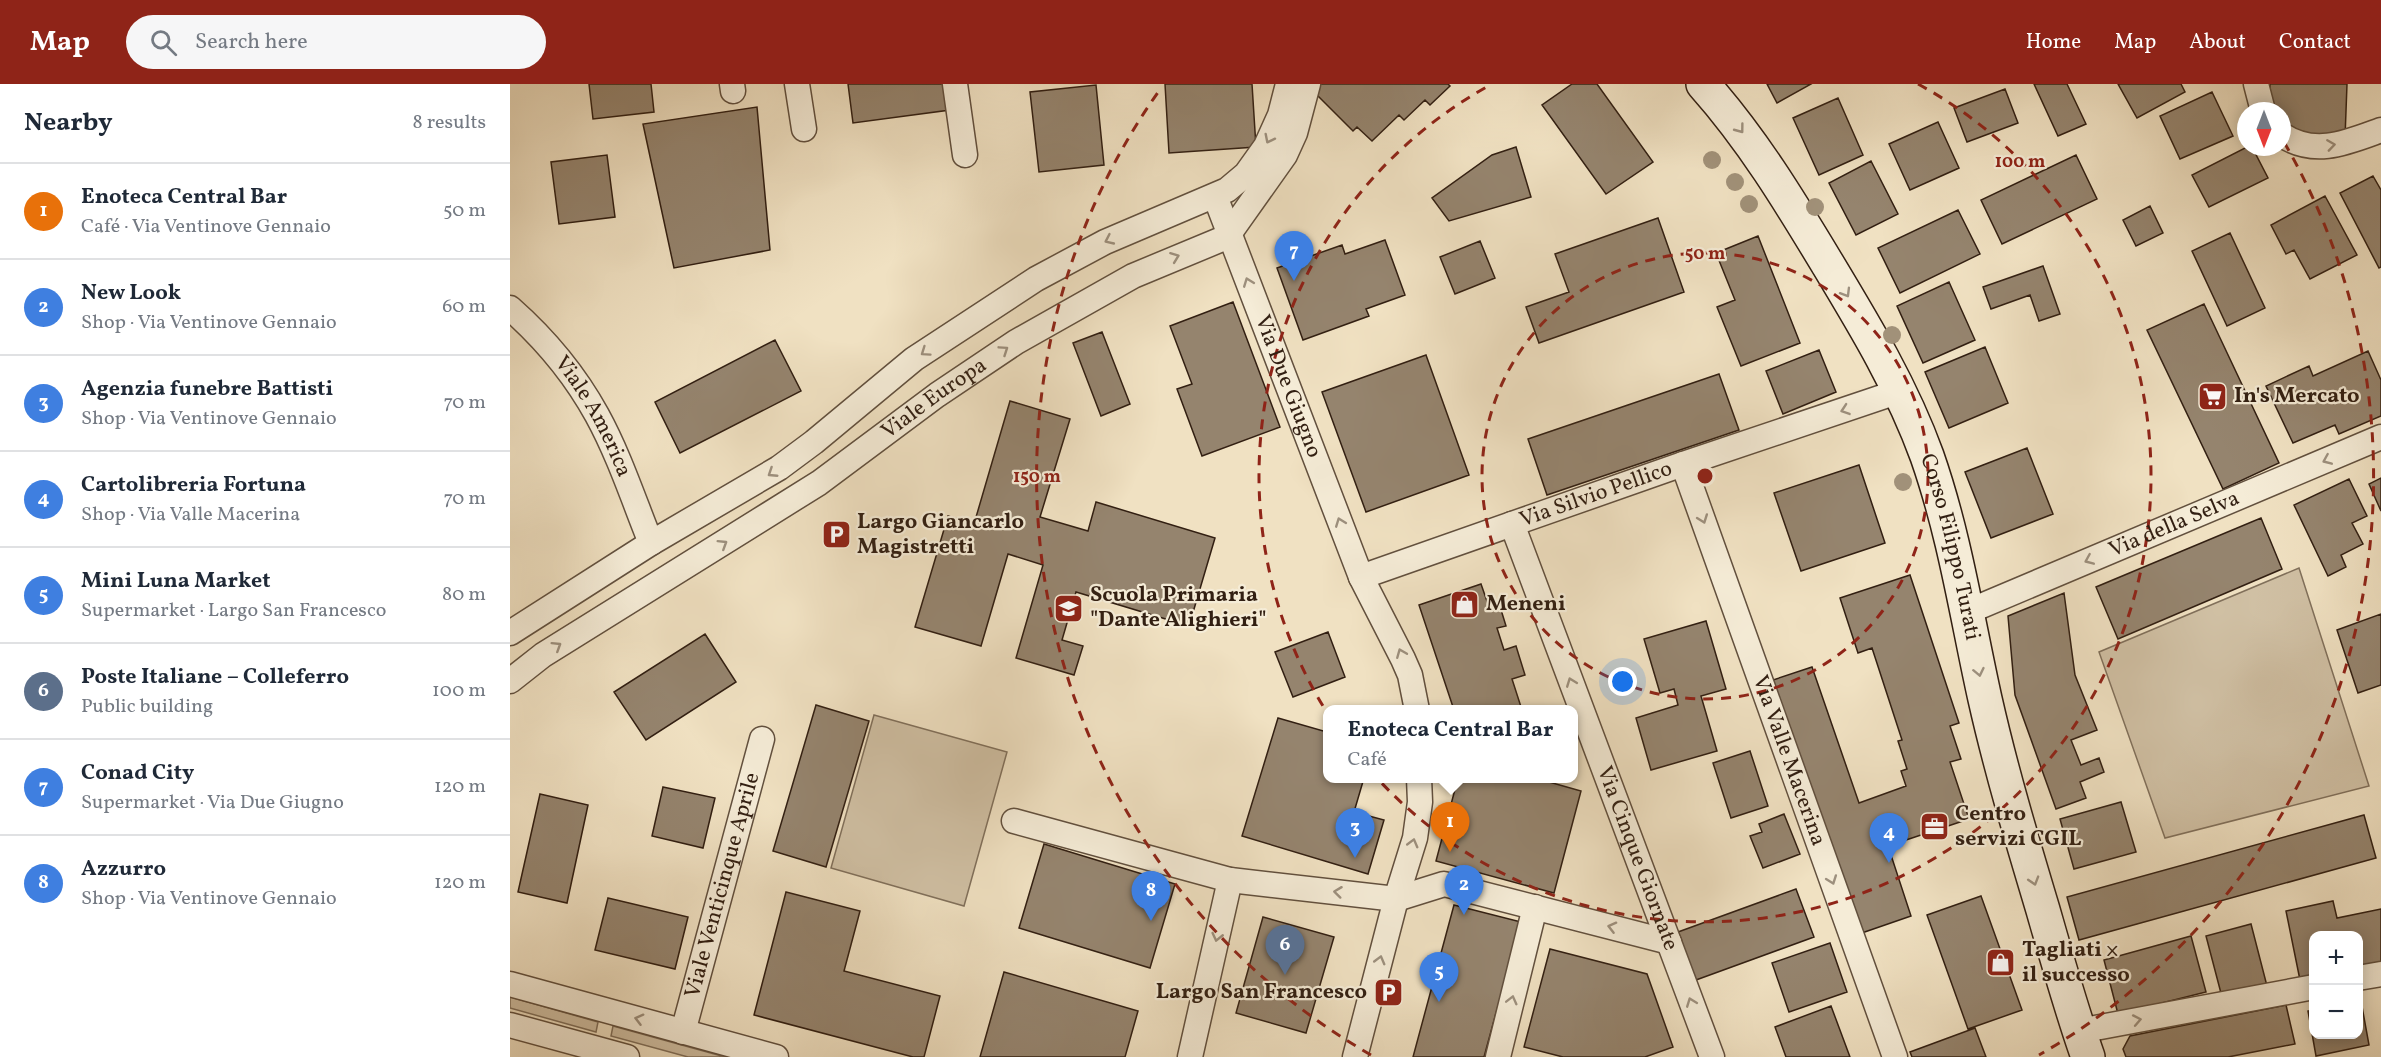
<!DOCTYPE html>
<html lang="en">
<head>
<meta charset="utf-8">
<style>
	:root { --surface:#fff; --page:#f6f6f7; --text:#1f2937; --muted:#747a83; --line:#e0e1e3; --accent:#8f2418 }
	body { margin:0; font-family:Vollkorn,serif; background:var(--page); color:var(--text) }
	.controls { position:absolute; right:18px; bottom:18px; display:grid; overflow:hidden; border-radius:12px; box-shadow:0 3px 15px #0003 }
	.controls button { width:54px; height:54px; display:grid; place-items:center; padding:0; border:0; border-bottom:2px solid var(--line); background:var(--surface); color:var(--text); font:30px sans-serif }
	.compass { position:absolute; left:1727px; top:18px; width:54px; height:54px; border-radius:50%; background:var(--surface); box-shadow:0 3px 15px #0003; rotate:180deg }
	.you { position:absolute; left:1113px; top:598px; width:21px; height:21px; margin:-15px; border:4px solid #fff; border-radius:50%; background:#1a73e8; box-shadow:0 0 0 9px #1a73e833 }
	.badge { display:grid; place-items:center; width:39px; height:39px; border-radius:50%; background:var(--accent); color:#fff; font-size:20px; font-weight:700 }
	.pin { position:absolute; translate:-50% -50px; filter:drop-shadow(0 2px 3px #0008) }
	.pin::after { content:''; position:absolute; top:32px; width:21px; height:18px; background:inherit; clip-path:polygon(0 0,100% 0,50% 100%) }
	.popup { position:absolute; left:813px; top:621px; width:255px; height:78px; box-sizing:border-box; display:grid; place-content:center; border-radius:12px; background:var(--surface); filter:drop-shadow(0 2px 4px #0005); font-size:20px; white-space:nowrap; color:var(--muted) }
	.popup b { font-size:22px; color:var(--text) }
	.popup::after { content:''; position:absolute; left:50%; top:100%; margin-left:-12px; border:12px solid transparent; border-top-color:var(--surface) }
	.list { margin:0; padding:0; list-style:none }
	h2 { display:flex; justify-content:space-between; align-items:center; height:78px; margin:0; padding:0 24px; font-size:26px }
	h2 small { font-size:20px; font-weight:400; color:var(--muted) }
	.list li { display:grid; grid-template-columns:39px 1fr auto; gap:18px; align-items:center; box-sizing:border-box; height:96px; padding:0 24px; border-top:2px solid var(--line) }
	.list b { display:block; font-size:22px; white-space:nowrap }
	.list p { margin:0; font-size:20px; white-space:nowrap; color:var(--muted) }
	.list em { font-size:20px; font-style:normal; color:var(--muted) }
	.icon { flex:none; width:33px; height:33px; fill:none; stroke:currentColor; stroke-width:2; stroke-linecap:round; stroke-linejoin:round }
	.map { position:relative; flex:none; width:1871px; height:973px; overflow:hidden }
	header { display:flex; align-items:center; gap:36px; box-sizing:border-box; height:84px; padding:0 30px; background:var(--accent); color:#fff }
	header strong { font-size:28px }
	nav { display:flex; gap:33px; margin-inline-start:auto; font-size:21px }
	.search { width:420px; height:54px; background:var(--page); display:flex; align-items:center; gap:15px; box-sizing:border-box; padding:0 21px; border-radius:33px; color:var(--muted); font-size:22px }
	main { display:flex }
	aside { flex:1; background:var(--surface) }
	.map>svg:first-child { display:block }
	.green { fill:#d0c0a4; stroke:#81705b; stroke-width:1.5 }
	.building { fill:#95846e; stroke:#321f12; stroke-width:1.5 }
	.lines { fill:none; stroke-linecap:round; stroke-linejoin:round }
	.street-casing { stroke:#62503e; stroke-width:27 }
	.secondary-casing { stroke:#321f12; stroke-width:36 }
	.street { stroke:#f5ecd7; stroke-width:24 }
	.secondary { stroke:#f5ecd7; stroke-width:33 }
	.tree { fill:#a19179 }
	.oneway { stroke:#9d907e }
	.ring { fill:none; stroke:#8f2418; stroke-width:3; stroke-dasharray:10 8 }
	.labels { text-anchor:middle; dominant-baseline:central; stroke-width:4.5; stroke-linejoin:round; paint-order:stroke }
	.street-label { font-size:22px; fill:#321f12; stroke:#f5ecd7 }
	.poi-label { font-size:22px; font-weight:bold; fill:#321f12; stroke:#f5ecd7; text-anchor:start }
	.centre { fill:#8f2418; stroke:#f5ecd7; stroke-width:3 }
	.ring-label { font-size:18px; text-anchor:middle; font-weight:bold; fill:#8f2418; stroke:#f5ecd7; stroke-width:4.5; stroke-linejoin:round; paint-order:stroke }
</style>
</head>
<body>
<header>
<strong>Map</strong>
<div class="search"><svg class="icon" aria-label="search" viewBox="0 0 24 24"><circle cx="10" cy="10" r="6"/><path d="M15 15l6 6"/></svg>Search here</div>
<nav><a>Home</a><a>Map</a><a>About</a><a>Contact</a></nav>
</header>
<main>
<aside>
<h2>Nearby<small>8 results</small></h2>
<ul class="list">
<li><span class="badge" style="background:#e8710a">1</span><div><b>Enoteca Central Bar</b><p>Café · Via Ventinove Gennaio</p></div><em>50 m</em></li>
<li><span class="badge" style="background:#3f7fe0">2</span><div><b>New Look</b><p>Shop · Via Ventinove Gennaio</p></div><em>60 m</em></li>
<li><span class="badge" style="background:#3f7fe0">3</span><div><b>Agenzia funebre Battisti</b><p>Shop · Via Ventinove Gennaio</p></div><em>70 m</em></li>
<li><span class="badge" style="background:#3f7fe0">4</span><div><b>Cartolibreria Fortuna</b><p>Shop · Via Valle Macerina</p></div><em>70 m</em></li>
<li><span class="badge" style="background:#3f7fe0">5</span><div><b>Mini Luna Market</b><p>Supermarket · Largo San Francesco</p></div><em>80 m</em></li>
<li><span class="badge" style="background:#5c6f8a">6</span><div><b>Poste Italiane – Colleferro</b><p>Public building</p></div><em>100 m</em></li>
<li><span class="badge" style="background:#3f7fe0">7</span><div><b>Conad City</b><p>Supermarket · Via Due Giugno</p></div><em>120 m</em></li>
<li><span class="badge" style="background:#3f7fe0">8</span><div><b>Azzurro</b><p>Shop · Via Ventinove Gennaio</p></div><em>120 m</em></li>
</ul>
</aside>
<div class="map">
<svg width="1871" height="973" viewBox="0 0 1871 973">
	<rect width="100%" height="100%" fill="#f0e1c2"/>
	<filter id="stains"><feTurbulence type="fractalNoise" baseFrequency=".00333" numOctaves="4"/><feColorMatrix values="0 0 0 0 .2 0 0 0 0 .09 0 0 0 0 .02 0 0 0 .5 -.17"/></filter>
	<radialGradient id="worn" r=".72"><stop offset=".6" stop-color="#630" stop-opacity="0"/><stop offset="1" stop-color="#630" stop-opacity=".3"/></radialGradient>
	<path class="green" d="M1789,484L1859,702L1655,754L1589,568Z
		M364,631L497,668L454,822L321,784Z
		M0,913L88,938L86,948L0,924Z
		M103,942L215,973H178L101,952Z"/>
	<path class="building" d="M79,0H141L144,28L83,35Z
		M338,0H437L440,26L343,39Z
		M655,0H742L746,63L659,69Z
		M809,0H938L940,2L920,21L915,16L894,36L889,31L862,57L847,43L843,47L803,7Z
		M1062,0H1087L1143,78L1096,110L1032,21Z
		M1257,0H1301L1267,19Z
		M1524,0H1557L1576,40L1548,52Z
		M1608,0H1671L1675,8L1627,34Z
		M1760,0H1837L1835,54L1787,52L1772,40V27H1759Z
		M586,1L594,81L529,88L520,8Z
		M1495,5L1508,39L1457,58L1444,24Z
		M1702,8L1723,52L1670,75L1650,32Z
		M1328,14L1353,71L1309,91L1283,34Z
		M247,23L260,166L164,184L133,40Z
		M1428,38L1449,84L1400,106L1379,60Z
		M1006,63L1021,113L939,137L922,114L982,71Z
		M1737,63H1742L1758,94L1699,123L1682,91Z
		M97,71L105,133L49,140L41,78Z
		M1566,71L1587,115L1492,160L1471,116Z
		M1361,77L1388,130L1346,151L1319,99Z
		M1863,92L1871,106V183L1869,184L1830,109Z
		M1815,112L1847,171L1800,195L1784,166L1776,170L1761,141Z
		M1640,122L1653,149L1626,162L1613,136Z
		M1448,126L1470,170L1390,209L1368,164Z
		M1148,134L1174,208L1029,259L1016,223L1059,208L1045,170Z
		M1720,149L1755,224L1717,242L1682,167Z
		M1248,152L1290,259L1231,282L1207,223L1225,216L1206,169Z
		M875,156L895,211L856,225L859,232L793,256L767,184L832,161L835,170Z
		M970,157L985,194L945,210L930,173Z
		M1533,182L1550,230L1529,237L1520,211L1481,225L1473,203Z
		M1439,198L1465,256L1413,279L1387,222Z
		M723,218L770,343L692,372L667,305L682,300L660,242Z
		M1694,220L1769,379L1713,405L1637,246Z
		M592,248L620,320L591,332L563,259Z
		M265,256L291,307L170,369L145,318Z
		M1475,263L1498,319L1439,344L1415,288Z
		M1309,266L1326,308L1273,330L1256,287Z
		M1858,267L1871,296V332L1829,350L1825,341L1783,359L1756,302L1799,282L1803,292Z
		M916,271L959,391L856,428L812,308Z
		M1209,290L1229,346L1037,411L1018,355Z
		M500,317L560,335L530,433L578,447L586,418L705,454L679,542L566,508L552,556L573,562L564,591L506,574L533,481L498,470L471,562L405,543L438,432L464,440Z
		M1517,364L1543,430L1481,454L1455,388Z
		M1349,381L1375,459L1291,487L1264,409Z
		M1871,394V427L1859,400Z
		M1839,395L1857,432L1842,439L1853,460L1831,471L1836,483L1818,492L1784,421Z
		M1751,434L1772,485L1608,555L1586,503Z
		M1400,491L1449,639L1440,642L1451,675L1440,678L1459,735L1378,762L1401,832L1346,851L1260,597L1302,583L1349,719L1396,702L1391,687L1397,685L1388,657L1392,656L1362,564L1348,569L1330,514Z
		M971,500L978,520L988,517L992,529L996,542L987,544L994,566L1006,562L1015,591L1002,595L1012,626H944L909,521Z
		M1554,509L1565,591L1587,646L1561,656L1571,681L1589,674L1594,688L1570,698L1576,714L1546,725L1505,611L1498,532Z
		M1871,530V601L1848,609L1827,546Z
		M1196,537L1216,605L1191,612L1207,667L1141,686L1126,634L1168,621L1164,605L1150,609L1134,555Z
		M818,548L835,593L783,613L765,568Z
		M195,550L226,598L136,656L104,608Z
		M306,621L359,637L316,783L263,767Z
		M768,634L817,648V694H854L844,728L874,736L858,790L732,752Z
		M1240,667L1258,722L1221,734L1203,679Z
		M948,694H1025L1071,707L1044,809L926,777Z
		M153,703L205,714L193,764L142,752Z
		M30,710L78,721L57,819L8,808Z
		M1611,718L1626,768L1564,785L1550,735Z
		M1274,730L1290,770L1253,784L1240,752L1252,748L1249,740Z
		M1854,731L1866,774L1569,856L1557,813Z
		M534,760L665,800L640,884L509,844Z
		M1286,805L1304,853L1186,896L1168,848Z
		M276,808L350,827L334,887L430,912L414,973H403L244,931Z
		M1471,812L1512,926L1458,945L1417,831Z
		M98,814L178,833L165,885L85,866Z
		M1823,817L1827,834L1871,825V879L1848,884V852H1804V893L1790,896L1776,827Z
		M944,821L1011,838L974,973H903Z
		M753,833L824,853L796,949L726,929Z
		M1741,840L1757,902L1712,913L1696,852Z
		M1681,852L1696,908L1608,930L1594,876Z
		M1320,859L1337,908L1279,928L1262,879Z
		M1040,865L1137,890L1163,963L1135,973H1053L1014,963Z
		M494,888L628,927L615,973H470Z
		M1848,917H1851L1859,961L1806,972L1798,927L1804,926V950H1848Z
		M1776,921L1785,960L1718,973H1616L1613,965L1620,952Z
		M1321,922L1340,973H1276L1265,943Z
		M1465,944L1476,973H1402L1400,968Z"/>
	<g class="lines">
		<defs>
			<g id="street">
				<path d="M222,0L223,7"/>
				<path d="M287,0L294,45"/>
				<path d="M445,0L455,71"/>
				<path d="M1746,0L1753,27"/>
				<path d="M1772,51C1805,73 1838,58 1871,46"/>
				<path id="s1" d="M705,112L851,493L893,575L900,591L907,626"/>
				<path id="s2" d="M0,224C34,254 65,291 87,331C109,371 124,417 141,459"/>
				<path id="s3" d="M1173,380L1385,973"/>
				<path id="s4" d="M1002,440L1202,973"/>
				<path id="s5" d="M851,493L1173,380L1390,307"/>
				<path id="s6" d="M1457,528L1871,353"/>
				<path d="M0,549L141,459L269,384L304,358L404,275L526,195L595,158L717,106L736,90L756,62L770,31L778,0"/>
				<path id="s7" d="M0,597L33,571L309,399L427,311L506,258L623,192L712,155L719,150L775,71L785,49L798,0"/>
				<path d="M504,737L720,796L886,815L934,800L1159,858"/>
				<path d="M1848,894L1871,890"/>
				<path d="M0,900L266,973"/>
				<path d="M0,941L117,973"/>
				<path d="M1569,947L1804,903"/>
				<path id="s8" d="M173,948L252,655"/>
				<path d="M680,973L720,796"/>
				<path d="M845,973L886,815L905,754L910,718L909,694"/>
				<path d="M988,973L1025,823"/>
			</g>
			<g id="secondary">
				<path id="s9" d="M1193,0C1242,55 1279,116 1317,179C1355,242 1392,303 1417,372C1445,452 1457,534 1475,615C1491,686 1512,756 1533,826C1547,875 1561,925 1578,973"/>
			</g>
		</defs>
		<use href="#street" class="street-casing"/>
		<use href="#secondary" class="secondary-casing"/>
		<use href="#street" class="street"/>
		<use href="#secondary" class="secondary"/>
	</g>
	<g class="tree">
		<circle cx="1202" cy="76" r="9"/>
		<circle cx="1225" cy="98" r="9"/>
		<circle cx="1239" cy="120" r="9"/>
		<circle cx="1305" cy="123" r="9"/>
		<circle cx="1382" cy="251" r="9"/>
		<circle cx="1393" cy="398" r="9"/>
	</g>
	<defs><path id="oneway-chevron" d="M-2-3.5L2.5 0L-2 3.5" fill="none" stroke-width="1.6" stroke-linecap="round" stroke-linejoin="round" transform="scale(1.5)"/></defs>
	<g class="oneway">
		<use href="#oneway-chevron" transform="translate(1230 45) rotate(53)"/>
		<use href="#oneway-chevron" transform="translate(759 55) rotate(117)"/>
		<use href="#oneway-chevron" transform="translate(1821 61) rotate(-8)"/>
		<use href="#oneway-chevron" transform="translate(599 156) rotate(155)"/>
		<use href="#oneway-chevron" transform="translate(665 173) rotate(-21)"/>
		<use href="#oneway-chevron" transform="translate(738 198) rotate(-111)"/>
		<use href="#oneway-chevron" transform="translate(1336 209) rotate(59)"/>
		<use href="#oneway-chevron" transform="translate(494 266) rotate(-34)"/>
		<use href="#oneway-chevron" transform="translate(415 268) rotate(145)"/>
		<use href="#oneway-chevron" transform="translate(1335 326) rotate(161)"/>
		<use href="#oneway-chevron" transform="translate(1817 376) rotate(157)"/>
		<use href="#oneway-chevron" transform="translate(262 389) rotate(147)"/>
		<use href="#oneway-chevron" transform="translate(1193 435) rotate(70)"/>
		<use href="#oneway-chevron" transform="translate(830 438) rotate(-111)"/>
		<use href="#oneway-chevron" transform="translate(213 460) rotate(-32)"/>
		<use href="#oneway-chevron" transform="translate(1579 476) rotate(157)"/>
		<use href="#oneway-chevron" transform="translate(47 562) rotate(-32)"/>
		<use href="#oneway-chevron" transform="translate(891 569) rotate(-112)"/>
		<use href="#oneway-chevron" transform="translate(1469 588) rotate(78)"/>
		<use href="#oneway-chevron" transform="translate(1061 598) rotate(-111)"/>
		<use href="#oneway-chevron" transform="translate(903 759) rotate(-75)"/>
		<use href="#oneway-chevron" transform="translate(1322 796) rotate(70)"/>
		<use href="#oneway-chevron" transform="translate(1524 797) rotate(73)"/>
		<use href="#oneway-chevron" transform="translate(828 808) rotate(-173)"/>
		<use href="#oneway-chevron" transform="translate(1102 843) rotate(-166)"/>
		<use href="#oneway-chevron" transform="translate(707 853) rotate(103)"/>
		<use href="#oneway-chevron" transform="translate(870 876) rotate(-75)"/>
		<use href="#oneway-chevron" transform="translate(1002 916) rotate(-76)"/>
		<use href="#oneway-chevron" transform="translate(1181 918) rotate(-111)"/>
		<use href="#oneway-chevron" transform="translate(129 935) rotate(-165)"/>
		<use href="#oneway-chevron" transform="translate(1627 936) rotate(-11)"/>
	</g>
	<g class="ring">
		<circle cx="1195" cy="392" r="223"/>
		<path d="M1408 0A446 446 0 1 1 982 0"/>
		<path d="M861 971A668 668 0 0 1 651 4M1774 58A668 668 0 0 1 1529 971"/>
	</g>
	<defs>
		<symbol id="supermarket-square" viewBox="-11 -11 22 22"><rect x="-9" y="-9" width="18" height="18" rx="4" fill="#8f2418" stroke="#f5ecd7"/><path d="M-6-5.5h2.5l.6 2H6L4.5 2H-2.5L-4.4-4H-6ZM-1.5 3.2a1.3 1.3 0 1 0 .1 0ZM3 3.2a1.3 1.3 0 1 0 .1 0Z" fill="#fff"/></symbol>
		<symbol id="parking-square" viewBox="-11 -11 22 22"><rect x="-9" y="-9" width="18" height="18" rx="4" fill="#8f2418" stroke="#f5ecd7"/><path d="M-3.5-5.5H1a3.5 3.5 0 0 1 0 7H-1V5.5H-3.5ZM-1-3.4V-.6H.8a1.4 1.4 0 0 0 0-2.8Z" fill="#fff"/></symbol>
		<symbol id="shop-square" viewBox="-11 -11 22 22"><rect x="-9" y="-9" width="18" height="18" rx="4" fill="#8f2418" stroke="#f5ecd7"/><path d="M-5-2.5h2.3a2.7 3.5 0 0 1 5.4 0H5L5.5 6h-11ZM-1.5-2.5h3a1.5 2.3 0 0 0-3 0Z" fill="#fff"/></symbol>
		<symbol id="school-square" viewBox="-11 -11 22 22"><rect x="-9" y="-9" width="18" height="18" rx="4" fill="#8f2418" stroke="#f5ecd7"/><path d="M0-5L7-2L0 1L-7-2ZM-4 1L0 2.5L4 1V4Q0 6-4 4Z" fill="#fff"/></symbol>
		<symbol id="office-square" viewBox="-11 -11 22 22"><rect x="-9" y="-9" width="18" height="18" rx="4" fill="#8f2418" stroke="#f5ecd7"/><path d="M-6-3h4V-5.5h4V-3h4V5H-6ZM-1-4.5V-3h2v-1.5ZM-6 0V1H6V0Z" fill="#fff"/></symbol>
	</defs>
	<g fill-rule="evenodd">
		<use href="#supermarket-square" x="1686" y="296" width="33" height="33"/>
		<use href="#parking-square" x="310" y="434" width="33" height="33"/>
		<use href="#shop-square" x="938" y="504" width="33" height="33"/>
		<use href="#school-square" x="542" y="508" width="33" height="33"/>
		<use href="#office-square" x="1408" y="726" width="33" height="33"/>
		<use href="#shop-square" x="1474" y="862" width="33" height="33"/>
		<use href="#parking-square" x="862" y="892" width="33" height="33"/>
	</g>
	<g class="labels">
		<g class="street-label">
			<text stroke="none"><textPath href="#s1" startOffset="204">Via Due Giugno</textPath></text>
			<text stroke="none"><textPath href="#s7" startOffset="510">Viale Europa</textPath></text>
			<text stroke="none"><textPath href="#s2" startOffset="138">Viale America</textPath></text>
			<text stroke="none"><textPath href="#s5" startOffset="249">Via Silvio Pellico</textPath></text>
			<text stroke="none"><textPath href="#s6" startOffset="225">Via della Selva</textPath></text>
			<text stroke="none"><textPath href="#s9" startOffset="530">Corso Filippo Turati</textPath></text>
			<text stroke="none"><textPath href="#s3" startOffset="315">Via Valle Macerina</textPath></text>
			<text stroke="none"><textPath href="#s4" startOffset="357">Via Cinque Giornate</textPath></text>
			<text stroke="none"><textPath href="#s8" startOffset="152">Viale Venticinque Aprile</textPath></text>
		</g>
		<g class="poi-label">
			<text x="1724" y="312">In's Mercato</text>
			<text x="347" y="438">Largo Giancarlo<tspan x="347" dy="25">Magistretti</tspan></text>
			<text x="580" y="511">Scuola Primaria<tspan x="580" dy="25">"Dante Alighieri"</tspan></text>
			<text x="976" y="520">Meneni</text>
			<text x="1445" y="730">Centro<tspan x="1445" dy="25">servizi CGIL</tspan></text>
			<text x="1512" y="866">Tagliati ×<tspan x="1512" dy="25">il successo</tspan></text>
			<text x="857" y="908" text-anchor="end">Largo San Francesco</text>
		</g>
	</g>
	<circle cx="1195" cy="392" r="9" class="centre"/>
	<g class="ring-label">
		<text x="1510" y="83">100 m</text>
		<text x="1195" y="175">50 m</text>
		<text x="527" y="398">150 m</text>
	</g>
	<rect width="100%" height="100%" filter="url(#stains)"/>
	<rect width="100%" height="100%" fill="url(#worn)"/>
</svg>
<div class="controls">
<button>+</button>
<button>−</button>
</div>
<svg class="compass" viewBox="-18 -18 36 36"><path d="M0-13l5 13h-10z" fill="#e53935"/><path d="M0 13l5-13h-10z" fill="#747a83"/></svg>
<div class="you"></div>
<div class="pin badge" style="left:940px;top:768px;background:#e8710a">1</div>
<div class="popup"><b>Enoteca Central Bar</b>Café</div>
<div class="pin badge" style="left:954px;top:831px;background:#3f7fe0">2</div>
<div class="pin badge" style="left:845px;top:774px;background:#3f7fe0">3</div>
<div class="pin badge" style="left:1379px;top:779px;background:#3f7fe0">4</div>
<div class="pin badge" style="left:929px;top:918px;background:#3f7fe0">5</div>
<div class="pin badge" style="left:775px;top:891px;background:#5c6f8a">6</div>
<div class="pin badge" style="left:784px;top:197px;background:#3f7fe0">7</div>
<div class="pin badge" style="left:641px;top:837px;background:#3f7fe0">8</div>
</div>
</main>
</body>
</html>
